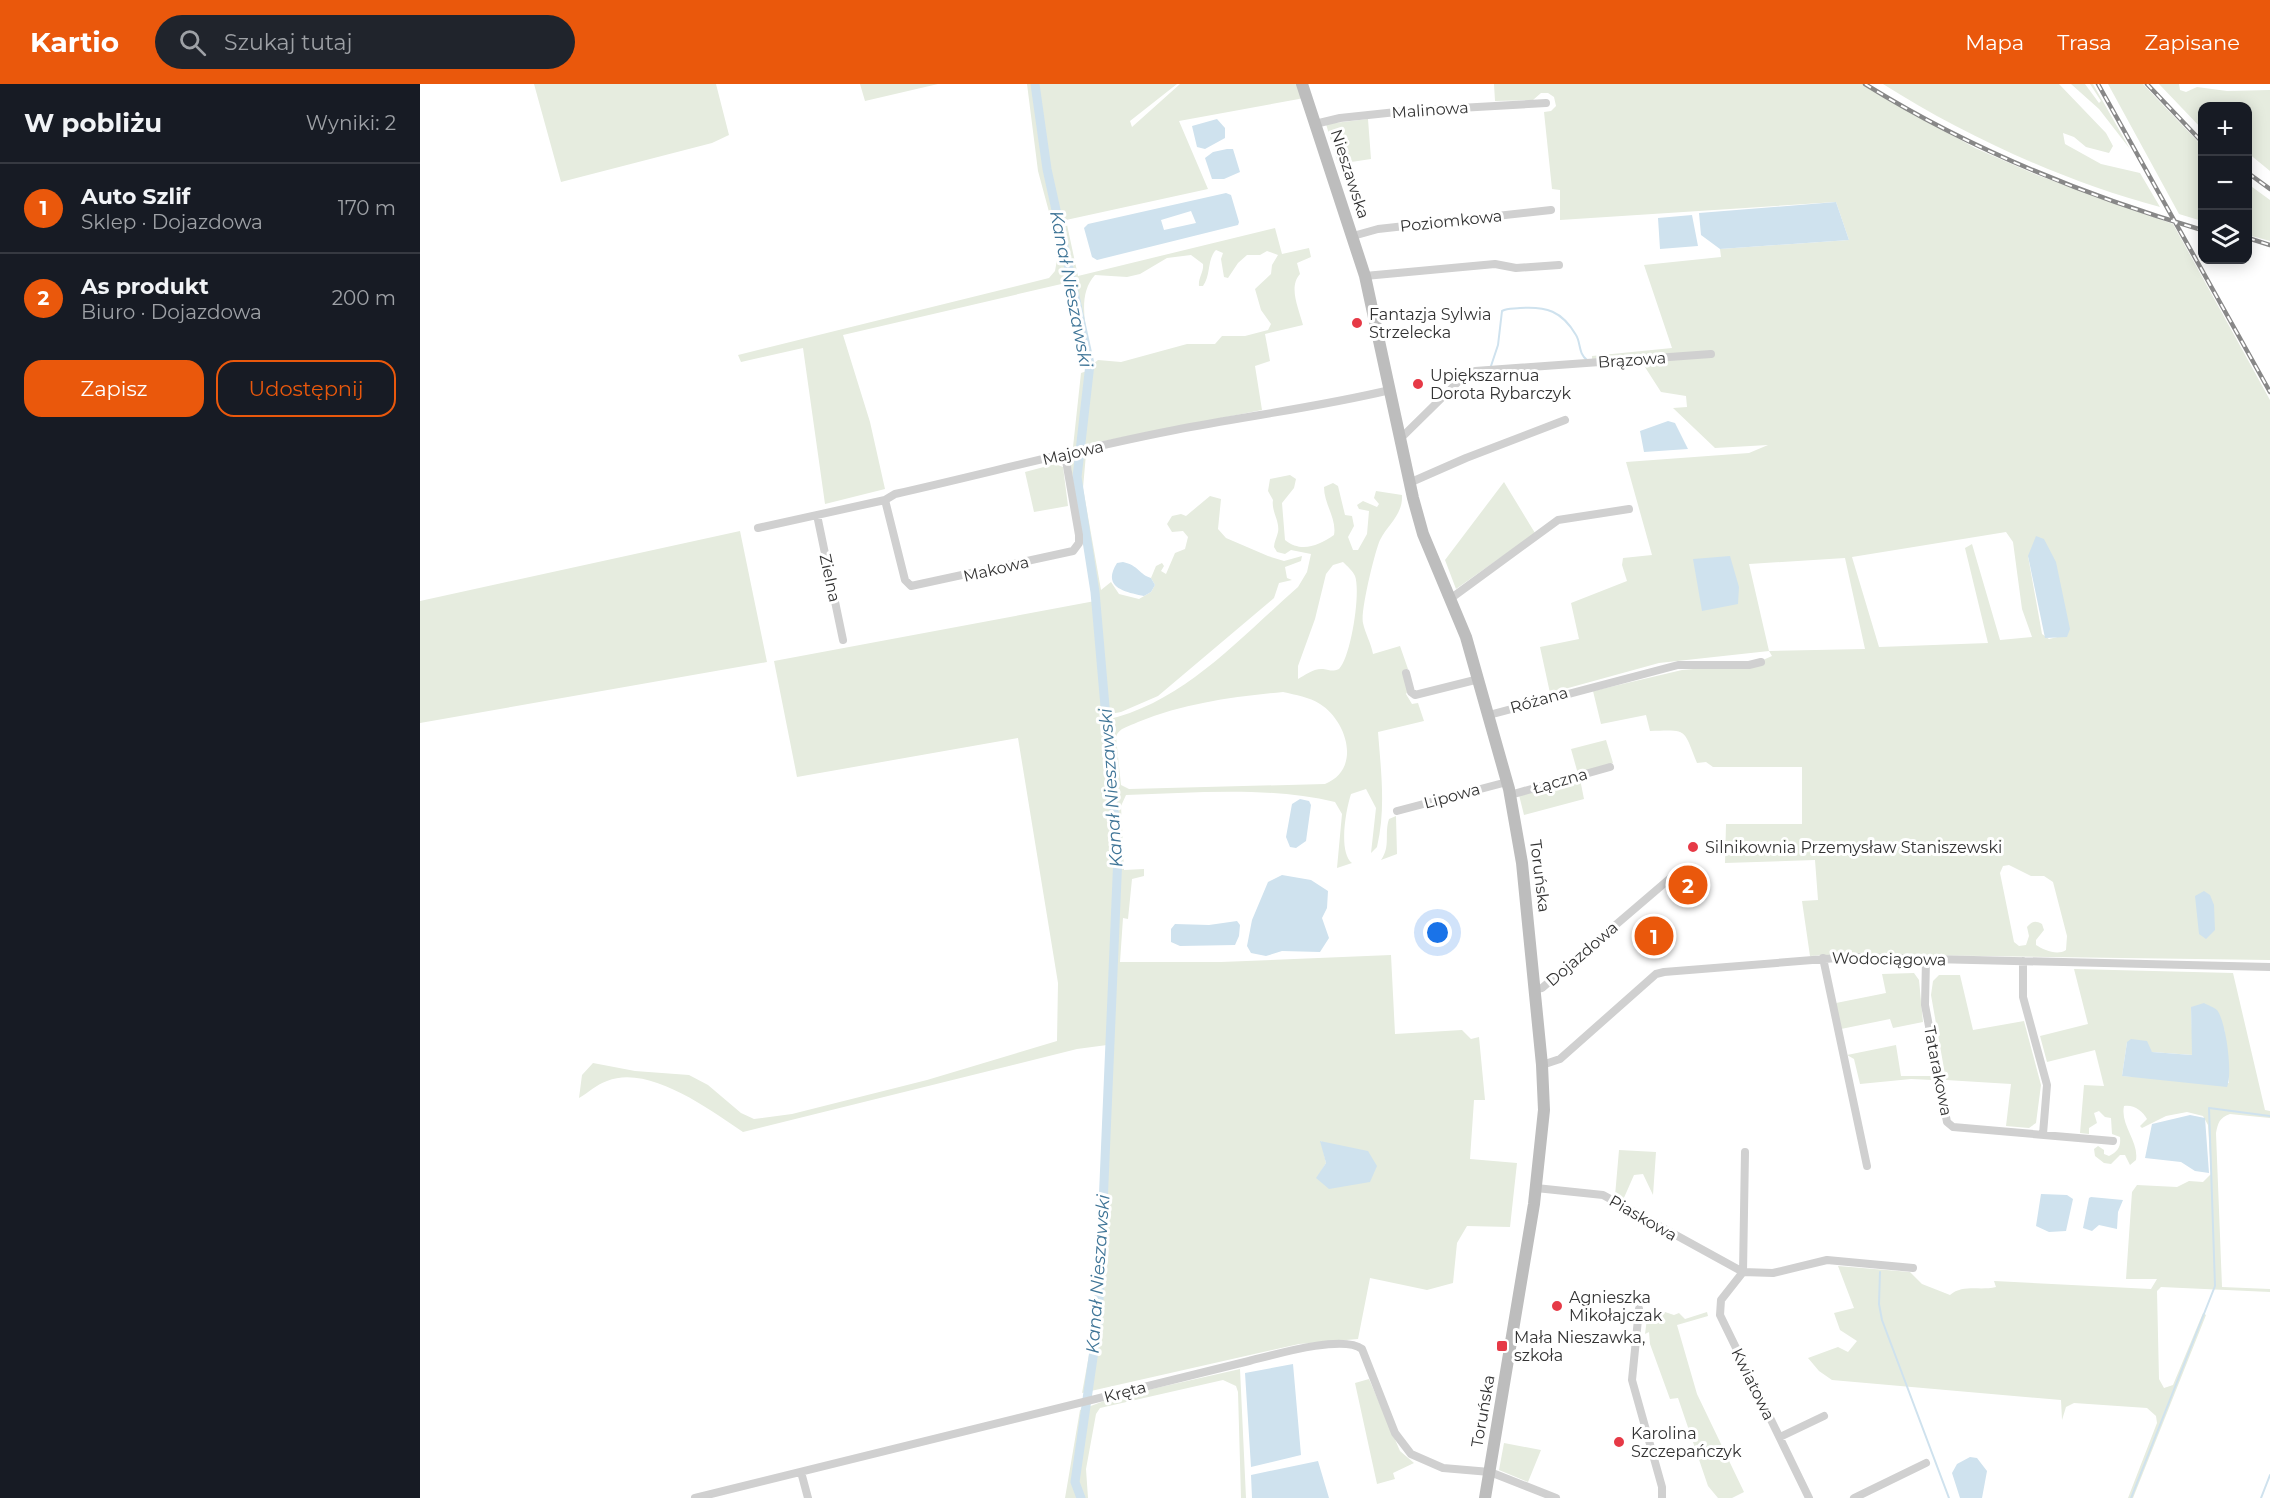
<!DOCTYPE html>
<html lang="pl">
<head>
<meta charset="utf-8">
<style>
	:root { --surface:#171b24; --page:#20242c; --text:#f1f3f6; --muted:#9ea1a6; --line:#363941; --accent:#ea580c }
	body { margin:0; font-family:Montserrat,sans-serif; background:var(--page); color:var(--text) }
	.controls { position:absolute; right:18px; top:18px; display:grid; overflow:hidden; border-radius:12px; box-shadow:0 3px 15px #0003 }
	.controls button { width:54px; height:54px; display:grid; place-items:center; padding:0; border:0; border-bottom:2px solid var(--line); background:var(--surface); color:var(--text); font:30px sans-serif }
	.you { position:absolute; left:1018px; top:849px; width:21px; height:21px; margin:-15px; border:4px solid #fff; border-radius:50%; background:#1a73e8; box-shadow:0 0 0 9px #1a73e833 }
	.badge { display:grid; place-items:center; width:39px; height:39px; border-radius:50%; background:var(--accent); color:#fff; font-size:20px; font-weight:700 }
	.pin { position:absolute; translate:-50% -50%; border:3px solid #fff; box-shadow:0 2px 6px #0006 }
	.list { margin:0; padding:0; list-style:none }
	h2 { display:flex; justify-content:space-between; align-items:center; height:78px; margin:0; padding:0 24px; font-size:26px }
	h2 small { font-size:20px; font-weight:400; color:var(--muted) }
	.list li { display:grid; grid-template-columns:39px 1fr auto; gap:18px; align-items:center; box-sizing:border-box; height:90px; padding:0 24px; border-top:2px solid var(--line) }
	.list b { display:block; font-size:22px; white-space:nowrap }
	.list p { margin:0; font-size:20px; white-space:nowrap; color:var(--muted) }
	.list em { font-size:20px; font-style:normal; color:var(--muted) }
	.actions { display:flex; gap:12px; padding:18px 24px }
	.actions a { flex:1; padding:14px 0; border:2px solid var(--accent); border-radius:18px; text-align:center; font-size:21px; color:var(--accent) }
	.actions .main { background:var(--accent); color:#fff }
	.icon { flex:none; width:33px; height:33px; fill:none; stroke:currentColor; stroke-width:2; stroke-linecap:round; stroke-linejoin:round }
	.map { position:relative; flex:none; width:1850px; height:1414px; overflow:hidden }
	header { display:flex; align-items:center; gap:36px; box-sizing:border-box; height:84px; padding:0 30px; background:var(--accent); color:#fff }
	header strong { font-size:28px }
	nav { display:flex; gap:33px; margin-inline-start:auto; font-size:21px }
	.search { width:420px; height:54px; background:var(--page); display:flex; align-items:center; gap:15px; box-sizing:border-box; padding:0 21px; border-radius:33px; color:var(--muted); font-size:22px }
	main { display:flex }
	aside { flex:1; background:var(--surface) }
	.map>svg:first-child { display:block }
	.green { fill:#e6ecdf; fill-rule:evenodd }
	.water { fill:#cfe2ee; fill-rule:evenodd }
	.lines { fill:none; stroke-linecap:round; stroke-linejoin:round }
	.stream { stroke:#cfe2ee; stroke-width:2 }
	.canal { stroke:#cfe2ee; stroke-width:9 }
	.street { stroke:#d0d0d0; stroke-width:8 }
	.secondary { stroke:#bdbdbd; stroke-width:12 }
	.rail-casing { stroke:#888; stroke-width:4.5 }
	.rail { stroke:#fff; stroke-width:2; stroke-dasharray:7; stroke-linecap:butt }
	.poi-dot { fill:#e63946; stroke:#fff; stroke-width:2 }
	.labels { text-anchor:middle; dominant-baseline:central; stroke-width:6; stroke-linejoin:round; paint-order:stroke }
	.street-label { font-size:16px; fill:#333; stroke:#fff }
	.poi-label { font-size:16px; fill:#333; stroke:#fff; text-anchor:start }
	.water-label { font-size:18px; font-style:italic; fill:#3f7597; stroke:#fff }
</style>
</head>
<body>
<header>
<strong>Kartio</strong>
<div class="search"><svg class="icon" aria-label="search" viewBox="0 0 24 24"><circle cx="10" cy="10" r="6"/><path d="M15 15l6 6"/></svg>Szukaj tutaj</div>
<nav><a>Mapa</a><a>Trasa</a><a>Zapisane</a></nav>
</header>
<main>
<aside>
<h2>W pobliżu<small>Wyniki: 2</small></h2>
<ul class="list">
<li><span class="badge">1</span><div><b>Auto Szlif</b><p>Sklep · Dojazdowa</p></div><em>170 m</em></li>
<li><span class="badge">2</span><div><b>As produkt</b><p>Biuro · Dojazdowa</p></div><em>200 m</em></li>
</ul>
<div class="actions"><a class="main">Zapisz</a><a>Udostępnij</a></div>
</aside>
<div class="map">
<svg width="1850" height="1414" viewBox="0 0 1850 1414">
	<rect width="100%" height="100%" fill="#fff"/>
	<path class="green" d="M114,0H296L309,51L292,59L141,98Z
		M440,0H518L445,17Z
		M607,0H757L710,37L712,43L760,0H878L882,14L879,15L759,37L788,105L646,136L658,192L855,144L862,170L889,164L891,173L877,179L880,190C868,203 879,225 883,241L845,250L850,277L835,282L842,326L653,363L661,289L667,287L650,198L423,251L450,338L465,405L405,420L383,264L321,278L318,271L629,194L635,187L639,165L618,87ZM796,166L803,169L801,175L804,193L808,194L818,179L827,171H840L847,167L858,171L852,181L851,190L835,205L841,226L851,240L848,246L825,252H802L795,260H767L701,278L678,276L673,280C669,253 654,214 675,191L707,193L720,190L747,174L771,171L783,180C784,188 778,194 779,202H783C791,191 787,175 796,166Z
		M1074,0H1442L1555,64L1617,91L1753,140L1850,316V876L1422,870L1390,872L1382,817L1398,816L1395,776L1305,779L1306,740H1382V683H1293L1286,678L1277,679C1263,644 1268,646 1230,647L1226,631L1181,640L1173,607L1262,586L1343,579V576L1352,572L1349,567L1239,579L1130,609L1120,563L1159,555L1151,519L1207,497L1202,481L1203,474L1232,471L1206,378L1329,369L1348,361L1295,364L1253,324L1267,323L1266,312L1241,308L1223,280L1172,282V272L1252,264L1224,181L1301,173L1300,165L1429,156L1416,118L1140,136V106L1132,105L1124,28L1131,27L1136,22L1134,13L1128,9H1121L1113,16L1075,17ZM1586,448L1593,458L1602,525L1612,553L1580,556L1552,460L1545,464L1568,559L1459,563L1432,473ZM1608,472L1646,551L1629,555L1622,550ZM1425,474L1445,565L1349,567L1329,480ZM1589,781L1611,792H1624L1633,798L1647,852L1646,866C1637,872 1624,866 1616,861V856L1624,846L1622,840C1615,836 1611,838 1607,843L1609,852L1606,861L1599,862L1594,858L1580,789L1583,782Z
		M1463,0H1639L1686,49L1693,62L1689,69L1666,63L1654,53L1643,49L1645,60L1681,80L1720,89L1740,123C1645,98 1545,52 1463,0Z
		M1651,0H1665L1679,19L1681,17L1670,0H1673L1710,65L1679,25Z
		M1688,0H1723L1782,62V137L1759,130Z
		M1739,0H1759L1760,6L1766,8L1777,3L1807,7L1850,6V87L1828,69V22H1782V33L1780,32L1782,45Z
		M948,35L951,75L918,80L906,40Z
		M1828,100L1850,116V157L1828,151Z
		M666,370L663,404L681,506L691,498L699,510L719,515L731,508L735,501L731,494L736,482L742,479L744,482L741,487L746,490L755,469L765,465L768,453L763,447L752,448L747,440L752,432L761,430L766,432L790,412L801,415L798,445L806,454L848,472L864,477L882,472L881,477L865,483L867,494L872,496L859,499L854,514L738,612L701,628L685,631L686,636C763,619 820,554 878,503L887,488L891,470L871,466L865,470L857,468L854,463C854,458 857,453 858,448C860,437 851,427 853,416L848,407L850,395L870,391L876,395L874,404L862,419L865,456C881,469 898,462 914,451C917,435 904,420 904,403L913,399L918,402L925,431L932,432L934,442L928,453L933,466H938L947,450L949,427L939,425L937,421L943,417L957,423L959,420L954,414L956,407L982,411C983,431 968,440 960,456C955,467 940,528 943,539C945,549 951,559 953,570L980,562L988,585L984,586L989,605L986,610L992,620L998,619L1004,637L958,648C961,687 966,725 957,763L951,769L956,724L946,705L931,710C926,725 918,768 932,779L917,784L922,730L915,718C848,702 774,709 706,711L701,722L704,786L724,785V792L712,795L708,835L703,834L700,878H801L971,871L975,950L1042,946L1051,955L1059,953L1065,1016H1054L1050,1075L1097,1079L1090,1143L1047,1142L1037,1159L1033,1199L1007,1206L950,1194L938,1255L879,1260L662,1309L676,1233L687,961L657,965L323,1048C290,1026 229,980 187,997C177,1000 168,1009 159,1014L162,991L173,979L215,987L269,991L288,1001L321,1029L334,1035L372,1030L507,996L637,957L638,899L598,654L377,693L354,577L675,517L650,378L653,371ZM923,478C927,482 933,487 935,492C941,508 931,573 919,585C912,588 910,586 903,585C894,584 885,591 878,595V582L895,535L906,490L913,481ZM863,608C876,611 889,613 900,620C927,637 942,685 905,700L709,705L701,701L696,653C698,644 710,642 718,638C766,619 812,613 863,608ZM901,1057L950,1098L897,1094L906,1079Z
		M635,380L643,383L648,422L614,428L605,388Z
		M1084,398L1115,449L1036,505L1025,476Z
		M320,447L347,578L0,639V517Z
		M1186,656L1193,679L1158,690L1151,665Z
		M1160,695L1164,715L1104,731L1099,711Z
		M976,732L977,770L961,776C971,762 964,750 969,735Z
		M1654,885L1813,889L1845,1026L1850,1027V1034L1810,1030C1799,1034 1798,1039 1796,1049L1802,1203L1850,1205V1208L1741,1203L1737,1207L1739,1295L1744,1304L1753,1301L1783,1229L1786,1231L1713,1414H1708L1737,1339L1736,1332L1727,1324L1654,1319L1646,1323L1642,1336L1641,1316L1412,1296L1399,1287L1388,1274L1418,1263L1428,1268L1437,1257L1420,1246L1414,1229L1434,1224L1418,1182L1490,1188L1502,1200L1530,1211C1543,1200 1560,1207 1576,1203L1574,1197L1731,1205L1737,1195H1706L1712,1108L1717,1101L1757,1103L1769,1097L1783,1098L1791,1090L1788,1041L1783,1032L1767,1028L1746,1032L1722,1044L1720,1042L1727,1035C1723,1027 1713,1020 1704,1022C1700,1041 1719,1057 1716,1076L1710,1081L1705,1071H1700L1691,1080L1684,1079L1675,1072L1674,1065L1678,1062L1684,1066V1070L1689,1072C1698,1067 1701,1063 1700,1053L1692,1050L1691,1034L1685,1033L1679,1027L1674,1029L1677,1039L1669,1044V1050L1660,1049L1664,1001L1684,1002L1675,966L1627,978L1620,952L1668,940ZM1771,923L1804,944L1809,999L1702,992L1707,958L1732,968L1773,971Z
		M1494,889L1499,896L1503,938L1473,944L1470,935L1421,945L1416,919L1466,909L1462,890Z
		M1519,891H1540L1553,946L1604,937L1621,1001L1616,1039L1609,1044L1586,1042L1591,1000L1526,996L1511,911L1513,897Z
		M1476,961L1481,992H1512L1513,996L1491,995L1440,1000L1434,975L1427,971Z
		M1199,1066L1236,1068L1233,1111L1223,1090L1214,1091L1203,1116L1195,1112Z
		M1233,1224L1254,1231L1259,1229L1265,1235L1287,1228L1288,1232L1257,1241L1277,1310L1324,1408L1312,1414H1298L1288,1402L1258,1314L1250,1315L1230,1260L1229,1248L1225,1250L1227,1234Z
		M820,1285L826,1414H821L818,1308L816,1302L803,1296L680,1324L676,1330L666,1385L668,1414H645L660,1326L692,1314Z
		M949,1295L980,1367L994,1379L973,1389L975,1395L957,1400L935,1299Z
		M1084,1359L1121,1366L1108,1398L1079,1386Z"/>
	<path class="water" d="M797,35L805,44V54L785,65L777,63L772,42Z
		M807,65H813L820,88L804,95H792L785,74L793,68Z
		M806,109L811,111L819,138L818,141L677,176L672,173L664,144L668,140ZM771,127L776,139L744,146L741,136Z
		M1416,118L1429,156L1300,165L1281,151L1279,129Z
		M1272,131L1278,162L1240,165L1238,134Z
		M1248,337L1255,339L1268,365L1224,368L1220,347Z
		M1616,452L1624,455L1636,478L1650,545L1647,553L1625,554L1608,472Z
		M1310,472L1319,503L1318,520L1282,527L1273,475Z
		M703,478C718,481 720,491 731,494L735,501L731,508L724,512C706,508 681,504 697,479Z
		M880,715L889,717L891,721L886,757L876,764L870,763L866,753L872,720Z
		M862,791L891,796L908,807L907,824L902,834L909,854L900,868L862,867L846,872L831,869L827,862L832,836L848,798Z
		M1784,807L1790,811L1794,821L1795,846L1786,855L1779,850L1775,812Z
		M817,837L820,841L819,852L815,861L760,862L751,858V845L755,840L789,841Z
		M1784,919C1787,921 1794,923 1797,926C1806,937 1813,990 1807,1003L1702,992L1707,958L1711,955L1727,957L1732,968L1772,971L1771,923Z
		M1770,1031L1785,1034L1789,1089L1775,1087L1761,1078L1725,1074L1732,1040Z
		M900,1057L948,1067L957,1082L950,1098L909,1105L896,1094L906,1079Z
		M1621,1110L1647,1111L1653,1115L1646,1147L1629,1148L1616,1142Z
		M1671,1113L1703,1116L1698,1128L1697,1145L1679,1141L1672,1147L1663,1144L1669,1114Z
		M873,1280L881,1371L831,1383L825,1289Z
		M1550,1373L1557,1374L1567,1387L1562,1414H1540L1532,1389L1537,1380Z
		M898,1377L909,1414H832L831,1391Z"/>
	<g class="lines">
		<path class="stream" d="M1071,282L1078,261L1082,227C1088,224 1094,225 1100,224C1126,222 1142,227 1156,251C1161,259 1158,269 1167,276
			M1460,1188L1459,1220L1462,1236L1529,1414
			M1711,1414L1795,1202L1789,1024L1850,1032
			M1841,1414L1850,1391"/>
		<path class="canal" d="M615,0L627,85L670,280L657,393L675,508L698,771L678,1239L655,1398L661,1414"/>
		<path class="street" d="M895,40L920,34L986,27L1126,19
			M933,152L958,145L1131,126
			M945,192L1075,180L1096,184L1139,181
			M980,355L1043,293L1055,287L1291,270
			M989,399L1046,374L1145,336
			M465,416L485,496L491,502L653,467L659,459V451L645,371
			M397,431L423,556
			M338,444L465,416L475,410C568,389 661,364 755,346C827,332 899,323 970,306
			M1030,515L1138,436L1209,425
			M986,589L991,608L995,611L1059,595
			M1069,631L1258,581H1329L1341,578
			M1090,711L1190,683
			M977,727L1087,698
			M1403,874L1447,1082
			M1506,876L1505,921L1527,1038L1533,1043L1693,1057
			M1603,877V913L1627,1001L1623,1050
			M1116,905L1122,904L1261,785
			M1122,981L1140,975L1236,890L1244,888L1430,873L1850,883
			M1116,1104L1183,1111L1323,1188L1353,1189L1407,1176L1493,1184
			M1323,1188L1301,1216L1300,1231L1389,1414
			M1323,1188L1325,1068
			M1219,1225L1212,1296L1242,1403V1414
			M1360,1353L1404,1332
			M381,1388L388,1414
			M275,1414L829,1277C853,1271 923,1250 942,1265L975,1349L991,1370L1023,1384L1070,1388L1136,1414
			M1434,1414L1506,1379"/>
		<path class="secondary" d="M882,0L945,192L993,414L1003,450L1046,553L1089,705L1102,779L1122,981L1124,1026L1114,1120L1065,1414"/>
		<defs>
			<path id="rail" d="M1445,0C1551,66 1663,111 1782,146
				M1678,0L1850,308
				M1727,0L1782,58
				M1828,89L1850,105
				M1828,154L1850,161"/>
		</defs>
		<use href="#rail" class="rail-casing"/>
		<use href="#rail" class="rail"/>
	</g>
	<g class="poi-dot">
		<circle cx="937" cy="239" r="6"/>
		<circle cx="998" cy="300" r="6"/>
		<circle cx="1273" cy="763" r="6"/>
		<circle cx="1137" cy="1222" r="6"/>
		<rect x="1076" y="1256" width="12" height="12" rx="3"/>
		<circle cx="1199" cy="1358" r="6"/>
	</g>
	<g class="labels">
		<g class="street-label">
			<text transform="translate(1010 26) rotate(-4)">Malinowa</text>
			<text transform="translate(930 90) rotate(72)">Nieszawska</text>
			<text transform="translate(1031 137) rotate(-6)">Poziomkowa</text>
			<text transform="translate(1212 276) rotate(-4)">Brązowa</text>
			<text transform="translate(653 369) rotate(-13)">Majowa</text>
			<text transform="translate(576 485) rotate(-13)">Makowa</text>
			<text transform="translate(410 494) rotate(78)">Zielna</text>
			<text transform="translate(1119 616) rotate(-16)">Różana</text>
			<text transform="translate(1140 697) rotate(-16)">Łączna</text>
			<text transform="translate(1032 712) rotate(-15)">Lipowa</text>
			<text transform="translate(1120 792) rotate(83)">Toruńska</text>
			<text transform="translate(1162 870) rotate(-41)">Dojazdowa</text>
			<text transform="translate(1469 875) rotate(1)">Wodociągowa</text>
			<text transform="translate(1518 987) rotate(79)">Tatarakowa</text>
			<text transform="translate(1223 1134) rotate(30)">Piaskowa</text>
			<text transform="translate(1333 1300) rotate(64)">Kwiatowa</text>
			<text transform="translate(705 1308) rotate(-15)">Kręta</text>
			<text transform="translate(1063 1327) rotate(-80)">Toruńska</text>
		</g>
		<g class="poi-label">
			<text x="949" y="230">Fantazja Sylwia<tspan x="949" dy="18">Strzelecka</tspan></text>
			<text x="1010" y="291">Upiększarnua<tspan x="1010" dy="18">Dorota Rybarczyk</tspan></text>
			<text x="1285" y="763">Silnikownia Przemysław Staniszewski</text>
			<text x="1149" y="1213">Agnieszka<tspan x="1149" dy="18">Mikołajczak</tspan></text>
			<text x="1094" y="1253">Mała Nieszawka,<tspan x="1094" dy="18">szkoła</tspan></text>
			<text x="1211" y="1349">Karolina<tspan x="1211" dy="18">Szczepańczyk</tspan></text>
		</g>
		<g class="water-label">
			<text transform="translate(651 205) rotate(79)">Kanał Nieszawski</text>
			<text transform="translate(691 704) rotate(-94)">Kanał Nieszawski</text>
			<text transform="translate(678 1190) rotate(-86)">Kanał Nieszawski</text>
		</g>
	</g>
</svg>
<div class="controls">
<button>+</button>
<button>−</button>
<button><svg class="icon" aria-label="layers" viewBox="0 0 24 24"><path d="M12 4l9 5-9 5-9-5zM3 14l9 5 9-5"/></svg></button>
</div>
<div class="you"></div>
<div class="pin badge" style="left:1234px;top:852px">1</div>
<div class="pin badge" style="left:1268px;top:801px">2</div>
</div>
</main>
</body>
</html>
